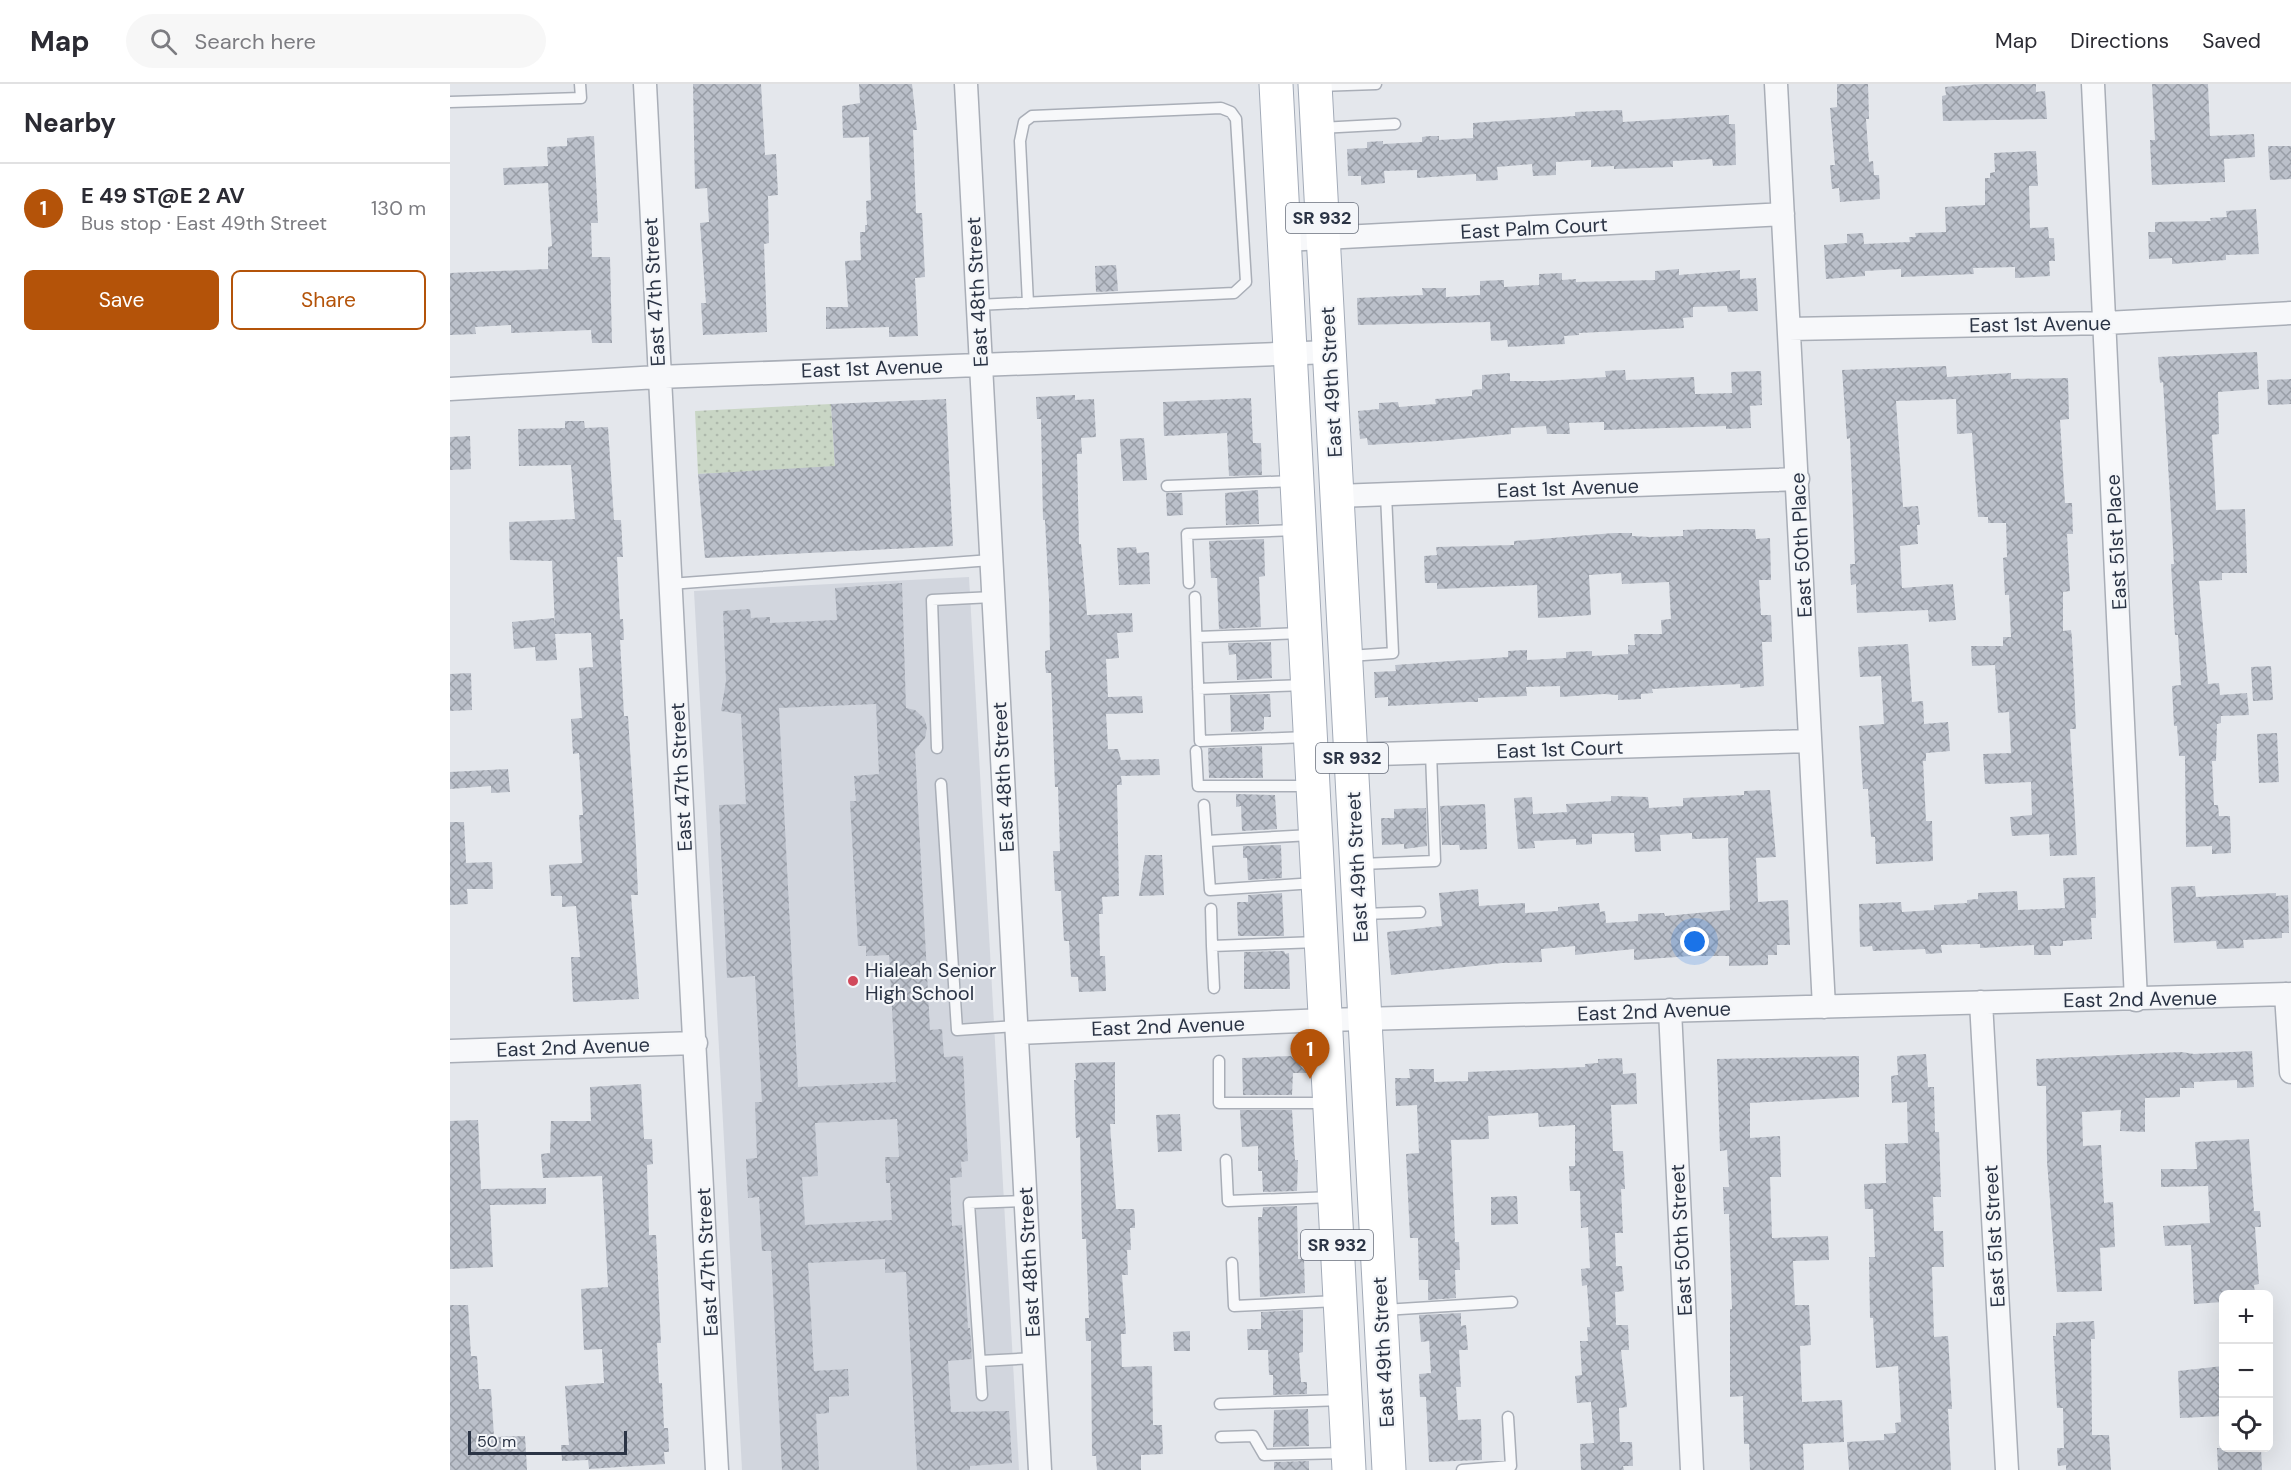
<!DOCTYPE html>
<html lang="en">
<head>
<meta charset="utf-8">
<style>
	:root { --surface:#fff; --page:#f7f7f7; --text:#2b2b33; --muted:#7c7c81; --line:#e1e1e2; --accent:#b45309 }
	body { margin:0; font-family:"DM Sans",sans-serif; background:var(--page); color:var(--text) }
	.controls { position:absolute; right:18px; bottom:18px; display:grid; overflow:hidden; border-radius:9px; box-shadow:0 6px 24px #0002 }
	.controls button { width:54px; height:54px; display:grid; place-items:center; padding:0; border:0; border-bottom:2px solid var(--line); background:var(--surface); color:var(--text); font:30px sans-serif }
	.scale { position:absolute; left:18px; bottom:15px; width:159px; box-sizing:border-box; padding-left:6px; border:3px solid #2b3445; border-top:0; font-size:16px; line-height:21px; white-space:nowrap; color:#2b3445; -webkit-text-stroke:4px #f4f6f9; paint-order:stroke }
	.you { position:absolute; left:1245px; top:858px; width:21px; height:21px; margin:-15px; border:4px solid #fff; border-radius:50%; background:#1a73e8; box-shadow:0 0 0 9px #1a73e833 }
	.badge { display:grid; place-items:center; width:39px; height:39px; border-radius:50%; background:var(--accent); color:#fff; font-size:20px; font-weight:700 }
	.pin { position:absolute; translate:-50% -50px; filter:drop-shadow(0 2px 3px #0008) }
	.pin::after { content:''; position:absolute; top:32px; width:21px; height:18px; background:inherit; clip-path:polygon(0 0,100% 0,50% 100%) }
	.list { margin:0; padding:0; list-style:none }
	h2 { display:flex; justify-content:space-between; align-items:center; height:78px; margin:0; padding:0 24px; font-size:26px }
	h2 small { font-size:20px; font-weight:400; color:var(--muted) }
	.list li { display:grid; grid-template-columns:39px 1fr auto; gap:18px; align-items:center; box-sizing:border-box; height:90px; padding:0 24px; border-top:2px solid var(--line) }
	.list b { display:block; font-size:22px; white-space:nowrap }
	.list p { margin:0; font-size:20px; white-space:nowrap; color:var(--muted) }
	.list em { font-size:20px; font-style:normal; color:var(--muted) }
	.actions { display:flex; gap:12px; padding:18px 24px }
	.actions a { flex:1; padding:14px 0; border:2px solid var(--accent); border-radius:9px; text-align:center; font-size:21px; color:var(--accent) }
	.actions .main { background:var(--accent); color:#fff }
	.icon { flex:none; width:33px; height:33px; fill:none; stroke:currentColor; stroke-width:2; stroke-linecap:round; stroke-linejoin:round }
	.map { position:relative; flex:none; width:1841px; height:1386px; overflow:hidden }
	header { display:flex; align-items:center; gap:36px; box-sizing:border-box; height:84px; padding:0 30px; background:var(--surface); border-bottom:2px solid var(--line) }
	header strong { font-size:28px }
	nav { display:flex; gap:33px; margin-inline-start:auto; font-size:21px }
	.search { width:420px; height:54px; background:var(--page); display:flex; align-items:center; gap:15px; box-sizing:border-box; padding:0 21px; border-radius:33px; color:var(--muted); font-size:22px }
	main { display:flex }
	aside { flex:1; background:var(--surface) }
	.map>svg:first-child { display:block }
	.built { fill:#d2d6de }
	.park { fill:url(#park-dots) }
	.building { fill:url(#building-cross-hatch); fill-rule:evenodd }
	.lines { fill:none; stroke-linecap:round; stroke-linejoin:round }
	.lane-casing { stroke:#a9aeb7; stroke-width:13 }
	.street-casing { stroke:#a9aeb7; stroke-width:25 }
	.primary-casing { stroke:#a3abb8; stroke-width:35 }
	.lane { stroke:#f7f8fa; stroke-width:10 }
	.street { stroke:#f7f8fa; stroke-width:22 }
	.primary { stroke:#fff; stroke-width:33 }
	.poi-dot { fill:#d1495b; stroke:#f4f6f9; stroke-width:2 }
	.labels { text-anchor:middle; dominant-baseline:central; stroke-width:4.5; stroke-linejoin:round; paint-order:stroke }
	.shield { fill:#f4f6f9; stroke:#676e7b; stroke-width:1.5 }
	.shield-label { font-size:18px; font-weight:bold; fill:#2b3445 }
	.street-label { font-size:20px; fill:#2b3445; stroke:#f4f6f9 }
	.poi-label { font-size:20px; fill:#2b3445; stroke:#f4f6f9; text-anchor:start }
</style>
</head>
<body>
<header>
<strong>Map</strong>
<div class="search"><svg class="icon" aria-label="search" viewBox="0 0 24 24"><circle cx="10" cy="10" r="6"/><path d="M15 15l6 6"/></svg>Search here</div>
<nav><a>Map</a><a>Directions</a><a>Saved</a></nav>
</header>
<main>
<aside>
<h2>Nearby<small></small></h2>
<ul class="list">
<li><span class="badge">1</span><div><b>E 49 ST@E 2 AV</b><p>Bus stop · East 49th Street</p></div><em>130 m</em></li>
</ul>
<div class="actions"><a class="main">Save</a><a>Share</a></div>
</aside>
<div class="map">
<svg width="1841" height="1386" viewBox="0 0 1841 1386">
	<defs>
		<pattern id="park-dots" width="8" height="8" patternUnits="userSpaceOnUse" patternTransform="scale(1.5)"><rect width="8" height="8" fill="#c9d6c5"/><path d="M2 2h.1M6 6h.1" fill="none" stroke="#adb8ab" stroke-width="1.8" stroke-linecap="round"/></pattern>
		<pattern id="building-cross-hatch" width="8" height="8" patternUnits="userSpaceOnUse" patternTransform="scale(1.5)"><rect width="8" height="8" fill="#bbc0ca"/><path d="M0 0l8 8M0 8l8-8" fill="none" stroke="#989da6"/></pattern>
	</defs>
	<rect width="100%" height="100%" fill="#e4e7ec"/>
	<path class="built" d="M519,493L569,1386H292L244,507Z"/>
	<path class="park" d="M381,320L385,383L248,390L245,327Z"/>
	<path class="building" d="M243,0H311L315,71L326,70L328,111L318,112L319,159L314,160L317,248L253,251L251,219H256L250,139L259,138L257,104L245,105Z
		M409,0H462L467,46H463L466,129H472L475,193L465,194L468,252L439,253V243L376,245V223H398L395,177L411,176L410,148H415V141H417L416,117L421,116L419,53L393,54L392,22L410,19Z
		M1387,0H1418L1419,35H1416L1419,78L1423,77L1424,91H1429L1430,115L1390,118L1389,104L1382,105L1380,81H1385L1380,24L1387,23Z
		M1530,0H1586V8L1595,7L1597,35L1493,37L1492,12L1496,11L1495,3Z
		M1702,0H1758L1760,52L1804,50L1805,73L1774,75L1775,98L1702,101L1700,56H1705Z
		M1172,26L1173,38L1279,31V40H1285L1286,81L1263,82L1262,75L1223,77V83L1164,85V82L1141,83V76L1106,78V91L1083,92L1082,80L1047,83L1048,96L1026,97V90L967,94V86L934,87L935,99L911,101V92H898L897,65L917,64V58L933,57V60L972,58V53L980,52H989V56L1023,54V39L1125,32V28Z
		M144,52L148,139H141L142,173H160L162,259H142L141,246L61,249V241L25,243L26,250L0,251V189L98,185V163L102,162L98,99L54,101L53,84L98,82L97,63L117,62V54Z
		M1818,62H1841V95L1820,96Z
		M1586,67L1588,102H1579L1580,144L1598,143L1599,154H1604L1605,177H1599L1600,192L1565,194V183L1523,184L1524,190L1451,193V185L1415,187V192L1376,195L1374,161L1397,159V150L1413,149L1414,160L1460,158L1459,153H1466L1465,149L1496,148L1495,123L1535,121V94H1540V89L1545,88L1544,69Z
		M1806,125L1809,170L1776,171V176L1722,180V174L1699,175L1698,148H1705V138L1761,137L1760,134L1777,133L1776,127Z
		M666,181L668,207L646,208L645,182Z
		M1229,185V191L1290,186V195L1306,194L1308,227L1278,228L1277,222L1243,223V233L1233,234L1234,244L1129,249V251L1114,252L1115,260L1058,263L1057,256L1041,257L1040,238L908,241L907,214L973,211L972,204H996V213L1030,211V197L1054,196V203L1089,201V190L1112,189V196L1126,195V198L1205,196V187Z
		M1807,268L1809,305L1768,308L1769,350L1762,351L1766,426L1795,425L1797,489H1772V496L1749,497L1758,600L1769,599L1770,611L1797,609L1799,631L1771,632V639L1767,640L1766,677H1762L1764,721H1768L1769,732H1780L1781,769L1762,770V762L1736,763L1735,672H1729L1727,642H1724L1722,602L1731,601L1728,551H1725L1721,480H1724L1713,298L1710,299L1708,273Z
		M1496,282L1497,293L1561,289V295L1618,294L1619,335L1610,336L1615,419H1622L1623,450H1617L1620,507L1613,508V547L1621,546L1622,555L1626,645H1620L1627,771L1600,772L1599,750L1562,752L1560,733L1582,731L1581,698L1535,700L1533,670L1561,669L1559,628L1548,629L1545,581L1522,582L1521,562H1553V553H1561L1559,511H1555L1553,474L1557,473L1556,439H1538V433H1528L1522,349L1507,350L1506,315L1446,317L1453,423L1468,422L1470,441H1467L1468,460L1450,462L1452,504L1503,500L1506,536L1479,538L1478,526L1407,529L1406,500L1401,501L1400,480H1405L1400,354L1397,355L1392,286Z
		M1175,286L1176,296L1244,293L1245,310L1282,309L1281,288L1311,287L1312,321L1300,322L1301,344L1276,345V342L1154,346V338L1119,339L1120,350H1097L1096,342L1061,344V350L988,357L918,361L917,354L910,355L908,327L929,325V319L948,318L949,323L986,320L985,315L1022,312V306L1032,305V291L1060,289V297H1094L1156,293L1155,287Z
		M1841,295V320L1818,321L1817,296Z
		M625,311V316L644,315L646,353L631,354L632,370H627L629,460H631L637,531L682,529L683,548L667,549L669,574L656,575L658,613L692,612L693,629L656,630L658,665H668L671,676L709,675L710,691L671,692L672,701H667L669,812L652,813L653,830H649L650,872H655L656,907L629,908L628,893H621L619,857H614L611,807H605L603,767H610L608,703H605L601,589H596L595,578V567L600,566L599,514L595,436H593L591,335H587L586,313Z
		M801,314L803,359H811L812,391L779,392L777,349L714,352L713,318Z
		M496,315L503,462L255,474L248,390L385,382L381,320Z
		M115,337H134L135,344L158,343L164,436H171L173,473H167L170,535H173L174,556H170L174,632H178L186,763L188,811H181L189,915L123,918L121,873H130L126,822L112,823V812H101L99,781L132,779L129,731H133L129,669L123,670L121,635L132,634L129,584L143,583L141,549L105,550L107,576L86,577L85,563L64,565L62,538L104,534L105,543L102,477L60,476L59,438L125,435L121,381L69,382L68,345L115,344Z
		M20,352L21,385L0,386V353Z
		M694,354L697,396L673,397L670,355Z
		M808,406L809,440L776,441L775,409Z
		M716,409H732L733,431L717,432Z
		M1255,445H1305L1306,455L1320,454L1321,496H1309L1311,531H1321L1322,558H1312L1314,602L1290,604V600L1202,605L1203,609L1191,610V615L1168,616V611L1154,610L1110,613V602L1076,603L1077,612L1028,614V618H1018L938,622V613L925,614L924,588L946,587L945,581L1058,573V567L1077,566V576L1116,574V568L1142,567V572L1178,570V561H1185L1184,550H1212L1211,536L1221,535L1219,498L1172,500L1171,489L1139,491L1141,531L1110,533L1088,534L1087,501L987,505V499H975L974,472L987,471L986,463L1064,461V457L1164,449H1182V452L1200,453L1233,452V446Z
		M814,455L815,492L809,493L811,543L769,545L767,494H761L759,457Z
		M686,463L687,469L699,468L700,500L669,501L667,464Z
		M452,499L456,624L465,626L474,634L477,643L475,654L465,666L480,946L492,945L494,973L513,972L518,1077L511,1078L512,1093L500,1094L502,1142L512,1141L518,1244H520L522,1275L498,1277L501,1328L559,1327L562,1379L520,1382V1386H467L456,1188L435,1189V1175L358,1179L364,1287L398,1285L399,1312L379,1313V1329L366,1330L369,1386H332L321,1167H312L309,1113L298,1114L296,1075L307,1074L305,1018H312L305,892L277,894L269,721L296,720L291,630L271,627L276,597L273,527L300,525L301,534L320,533V539L387,536L385,504ZM426,620L429,690L404,692L406,717H400L408,862H416V872L439,871L446,998L348,1003L329,624ZM447,1035L449,1073H435L436,1099H440L442,1136L355,1141L352,1093L368,1092L365,1039Z
		M821,558L822,594L787,596L786,570L779,571L778,559Z
		M1458,560L1462,618L1473,617L1474,640L1498,638L1500,667L1476,669V677H1473L1476,737H1482L1483,777L1426,780L1425,753H1421L1418,705H1413L1409,642L1434,640L1431,592L1410,593L1408,563Z
		M1821,582L1823,616L1803,617L1801,583Z
		M21,589L22,626L0,627V590Z
		M820,610L821,633H814V645L811,647L781,648L780,611Z
		M1827,649L1829,698L1809,699L1807,650Z
		M812,662L813,694H759L758,664Z
		M58,685L60,708L41,709V702L0,705V688Z
		M1320,706L1326,773L1306,774L1308,818L1338,816L1340,861H1327V871H1318V881L1279,882V872H1241L1184,876V865L1125,871V862L1091,865L1092,878L1052,879L941,891L937,848L992,842L989,809L1028,805L1029,822L1075,819V829L1108,827V823L1149,819L1150,828L1155,827L1156,839L1188,837V830L1214,829L1215,832L1280,826L1278,754L1242,755V749L1210,751L1211,767L1185,768L1184,749L1142,750V760L1126,761V755L1084,757L1085,764L1068,765L1064,714L1082,713L1083,730L1117,728L1116,720L1161,717V712L1198,713L1199,724L1233,722V714L1294,711V707Z
		M786,710L825,711L827,745L792,747L791,722L786,723Z
		M1035,720L1037,765L1010,766L1009,761H992L990,722Z
		M976,724L977,762L954,765V760L932,761L931,734H944V725Z
		M0,738H14L16,779L42,778L43,805H17L18,820L0,821Z
		M831,761L832,794L798,796L797,774H793V762Z
		M695,771H712L714,811L689,812Z
		M1645,793L1646,834H1641L1642,855L1613,857V862H1600L1601,871H1584V861L1530,864V860L1491,861L1492,869L1476,870L1475,865L1423,867L1422,862L1410,863L1409,820L1451,818L1452,828L1484,826V821L1517,819V816L1528,815V809L1567,807L1568,826L1615,824L1613,794Z
		M1745,802L1746,813L1826,809V812L1838,811L1839,849H1832V854L1793,856L1794,864L1767,865L1766,857L1724,859L1721,803Z
		M832,809L834,852H788L787,818H798V811Z
		M834,867L835,870L839,869L840,905H794V868Z
		M1802,967L1804,1003L1787,1004V996L1744,998V1004H1730V1013L1695,1014V1048L1670,1047L1671,1026L1632,1028L1633,1062L1651,1061L1654,1119L1663,1118L1665,1163L1650,1164L1652,1207L1607,1208L1597,1077L1596,1002H1587L1586,975L1731,968L1744,970Z
		M1476,970L1478,1003H1484L1485,1048H1489L1491,1113H1483L1484,1147H1493L1494,1183H1482L1484,1253L1498,1252L1502,1325H1498L1501,1386H1399L1397,1358L1434,1356V1350L1446,1349L1445,1339L1451,1338L1448,1282L1426,1284L1423,1234H1420L1419,1173H1425L1423,1125H1415L1414,1100L1436,1099L1435,1060L1458,1059L1457,1018L1442,1019L1441,992L1448,991L1447,972Z
		M841,972L857,989H843L842,1011H793L792,974Z
		M1409,972V1013L1300,1019V1054L1330,1052L1331,1093H1320L1322,1154L1378,1152L1379,1176L1343,1177L1345,1221H1359L1361,1261L1350,1262L1352,1318L1392,1316L1394,1358L1353,1360L1354,1386H1300L1299,1360H1294L1293,1312L1280,1313V1225H1282L1279,1130H1274L1273,1103H1279L1277,1066L1270,1067L1267,975Z
		M1172,974L1173,990L1186,989L1187,1020L1161,1021L1163,1067H1173L1175,1105H1171L1173,1149H1165L1166,1182H1172L1174,1207L1165,1208L1166,1241H1178L1179,1266H1171L1177,1323L1169,1324L1170,1358H1182L1183,1382H1173L1174,1386H1131L1130,1360L1144,1359L1141,1318L1127,1319L1125,1292L1132,1291L1130,1257H1138L1137,1243H1140L1137,1201L1132,1202L1131,1185L1140,1184L1138,1143L1131,1144L1130,1107H1120L1119,1082H1125V1041L1089,1043L1088,1029L1038,1032L1039,1055L1001,1056L1005,1158H1009L1010,1186H1005L1006,1214L978,1216V1196H969L968,1154H960L956,1070L969,1069L967,1021L946,1022L945,994H960L959,985H984V998L1018,997V988L1135,983V980L1148,979V975Z
		M665,978V1040H660L666,1125H684L685,1134V1144H680L681,1166H677L678,1191H672L676,1250H671L672,1283L702,1282L703,1341H712L713,1370L691,1371V1386H647L646,1372H642L641,1257H636L635,1234H639L636,1155H632L630,1053L626,1054L624,996H626L625,979Z
		M191,1000L194,1055H202L203,1080L197,1081L199,1151H206L211,1259H207L209,1299H212L214,1344H218L219,1368H214L215,1380L139,1385L138,1376L112,1377L111,1361H119L115,1302L154,1299L152,1265L134,1266L131,1205L158,1203L152,1092L93,1094L91,1070L100,1069L101,1037H141L140,1003Z
		M790,1026H842L845,1076H848L847,1107L813,1108L812,1087H808V1062L792,1063Z
		M730,1030L732,1067L708,1068L706,1031Z
		M28,1036L31,1105L96,1104V1120L40,1121L43,1183L0,1185V1037Z
		M1799,1055L1804,1127H1810L1811,1143H1805L1809,1200L1804,1201L1805,1210H1773V1218L1744,1220L1741,1161L1715,1162L1713,1142L1760,1139L1758,1102L1711,1103V1085H1747L1745,1058Z
		M1067,1112L1068,1140L1041,1141V1113Z
		M847,1122L848,1175H854L855,1209L810,1213L808,1133H812L813,1123Z
		M0,1221H18L21,1272H27L29,1305H41L44,1353L75,1352L77,1386H0Z
		M853,1226V1268L849,1269L851,1298H857V1310L823,1311V1291H819L818,1266H798L797,1245H811V1228Z
		M1011,1229V1242L1016,1241L1018,1266H1009L1011,1303H1006L1008,1336L1031,1335L1032,1376L979,1378L976,1313H970L969,1290L981,1289L979,1257L971,1258L969,1231Z
		M1644,1237L1645,1255H1641L1642,1351H1659L1661,1386H1616V1381L1608,1382L1607,1364H1614L1613,1324H1607L1603,1252H1606V1239Z
		M740,1247V1267H724L723,1248Z
		M1773,1282V1332L1730,1334L1728,1287Z
		M858,1325L859,1362L823,1363L824,1326Z
		M1767,1364H1811L1812,1386H1768Z
		M859,1377V1386H824V1378Z"/>
	<g class="lines">
		<defs>
			<path id="lane" d="M868,2L926,0
				M0,18L131,14L130,0
				M870,44L945,40
				M527,221L784,209L796,198L786,35L781,28L771,24L582,32L574,38L570,57L578,219
				M717,402L843,397
				M739,499L737,450L846,446
				M220,500L541,476
				M745,513L750,657L857,653
				M747,553L852,549
				M899,572L943,569L936,410
				M748,605L856,601
				M487,664L482,516L543,513
				M746,667L748,702H860
				M491,700L507,946L566,942
				M754,721L760,806L865,799
				M757,757L861,751
				M911,780L985,777L981,669
				M761,825L762,862
				M913,830L970,828
				M764,904L762,862L868,858
				M769,977V1019H876
				M776,1076L778,1117L882,1113
				M782,1179L784,1222L887,1217
				M934,1226L1062,1218
				M530,1277L584,1274
				M532,1311L519,1119L576,1117
				M770,1320L893,1316
				M771,1353L803,1352L814,1371L895,1369
				M1012,1386L1061,1382L1058,1333"/>
			<path id="street" d="M195,0C215,462 244,924 267,1386
				M516,0L590,1386
				M1326,0L1374,923
				M1643,0L1686,916
				M835,156L1333,130
				M1339,245L1656,239L1841,229
				M0,305L208,293L880,268
				M887,412L1348,395
				M861,672L1359,657
				M1836,910L1841,988
				M1531,918L1557,1386
				M1220,926L1242,1386
				M567,949L876,936L1841,910
				M0,967L246,959"/>
			<path id="primary" d="M826,0L899,1386
				M865,0L939,1386"/>
		</defs>
		<use href="#lane" class="lane-casing"/>
		<use href="#street" class="street-casing"/>
		<use href="#primary" class="primary-casing"/>
		<use href="#lane" class="lane"/>
		<use href="#street" class="street"/>
		<use href="#primary" class="primary"/>
	</g>
	<circle class="poi-dot" cx="403" cy="897" r="6"/>
	<g class="labels">
		<g class="shield">
			<rect x="836" y="119" width="72" height="30" rx="4.5"/>
			<rect x="866" y="659" width="72" height="30" rx="4.5"/>
			<rect x="851" y="1146" width="72" height="30" rx="4.5"/>
		</g>
		<g class="shield-label">
			<text x="872" y="134">SR 932</text>
			<text x="902" y="674">SR 932</text>
			<text x="887" y="1161">SR 932</text>
		</g>
		<g class="street-label">
			<text transform="translate(1084 144) rotate(-3)">East Palm Court</text>
			<text transform="translate(204 208) rotate(-93)">East 47th Street</text>
			<text transform="translate(527 208) rotate(-93)">East 48th Street</text>
			<text transform="translate(1590 240) rotate(-1)">East 1st Avenue</text>
			<text transform="translate(422 284) rotate(-2)">East 1st Avenue</text>
			<text transform="translate(881 298) rotate(-93)">East 49th Street</text>
			<text transform="translate(1118 404) rotate(-2)">East 1st Avenue</text>
			<text transform="translate(1666 458) rotate(-93)">East 51st Place</text>
			<text transform="translate(1351 461) rotate(-93)">East 50th Place</text>
			<text transform="translate(1110 665) rotate(-2)">East 1st Court</text>
			<text transform="translate(231 693) rotate(-93)">East 47th Street</text>
			<text transform="translate(553 693) rotate(-93)">East 48th Street</text>
			<text transform="translate(907 783) rotate(-93)">East 49th Street</text>
			<text transform="translate(1690 915) rotate(-1)">East 2nd Avenue</text>
			<text transform="translate(1204 927) rotate(-2)">East 2nd Avenue</text>
			<text transform="translate(718 942) rotate(-2)">East 2nd Avenue</text>
			<text transform="translate(123 963) rotate(-2)">East 2nd Avenue</text>
			<text transform="translate(1544 1152) rotate(-93)">East 51st Street</text>
			<text transform="translate(1231 1156) rotate(-93)">East 50th Street</text>
			<text transform="translate(257 1178) rotate(-93)">East 47th Street</text>
			<text transform="translate(579 1178) rotate(-93)">East 48th Street</text>
			<text transform="translate(933 1268) rotate(-93)">East 49th Street</text>
		</g>
		<g class="poi-label">
			<text x="415" y="886">Hialeah Senior<tspan x="415" dy="23">High School</tspan></text>
		</g>
	</g>
</svg>
<div class="controls">
<button>+</button>
<button>−</button>
<button><svg class="icon" aria-label="locate" viewBox="0 0 24 24"><circle cx="12" cy="12" r="6"/><path d="M12 2v4M12 18v4M2 12h4M18 12h4"/></svg></button>
</div>
<div class="scale">50 m</div>
<div class="you"></div>
<div class="pin badge" style="left:860px;top:995px">1</div>
</div>
</main>
</body>
</html>
